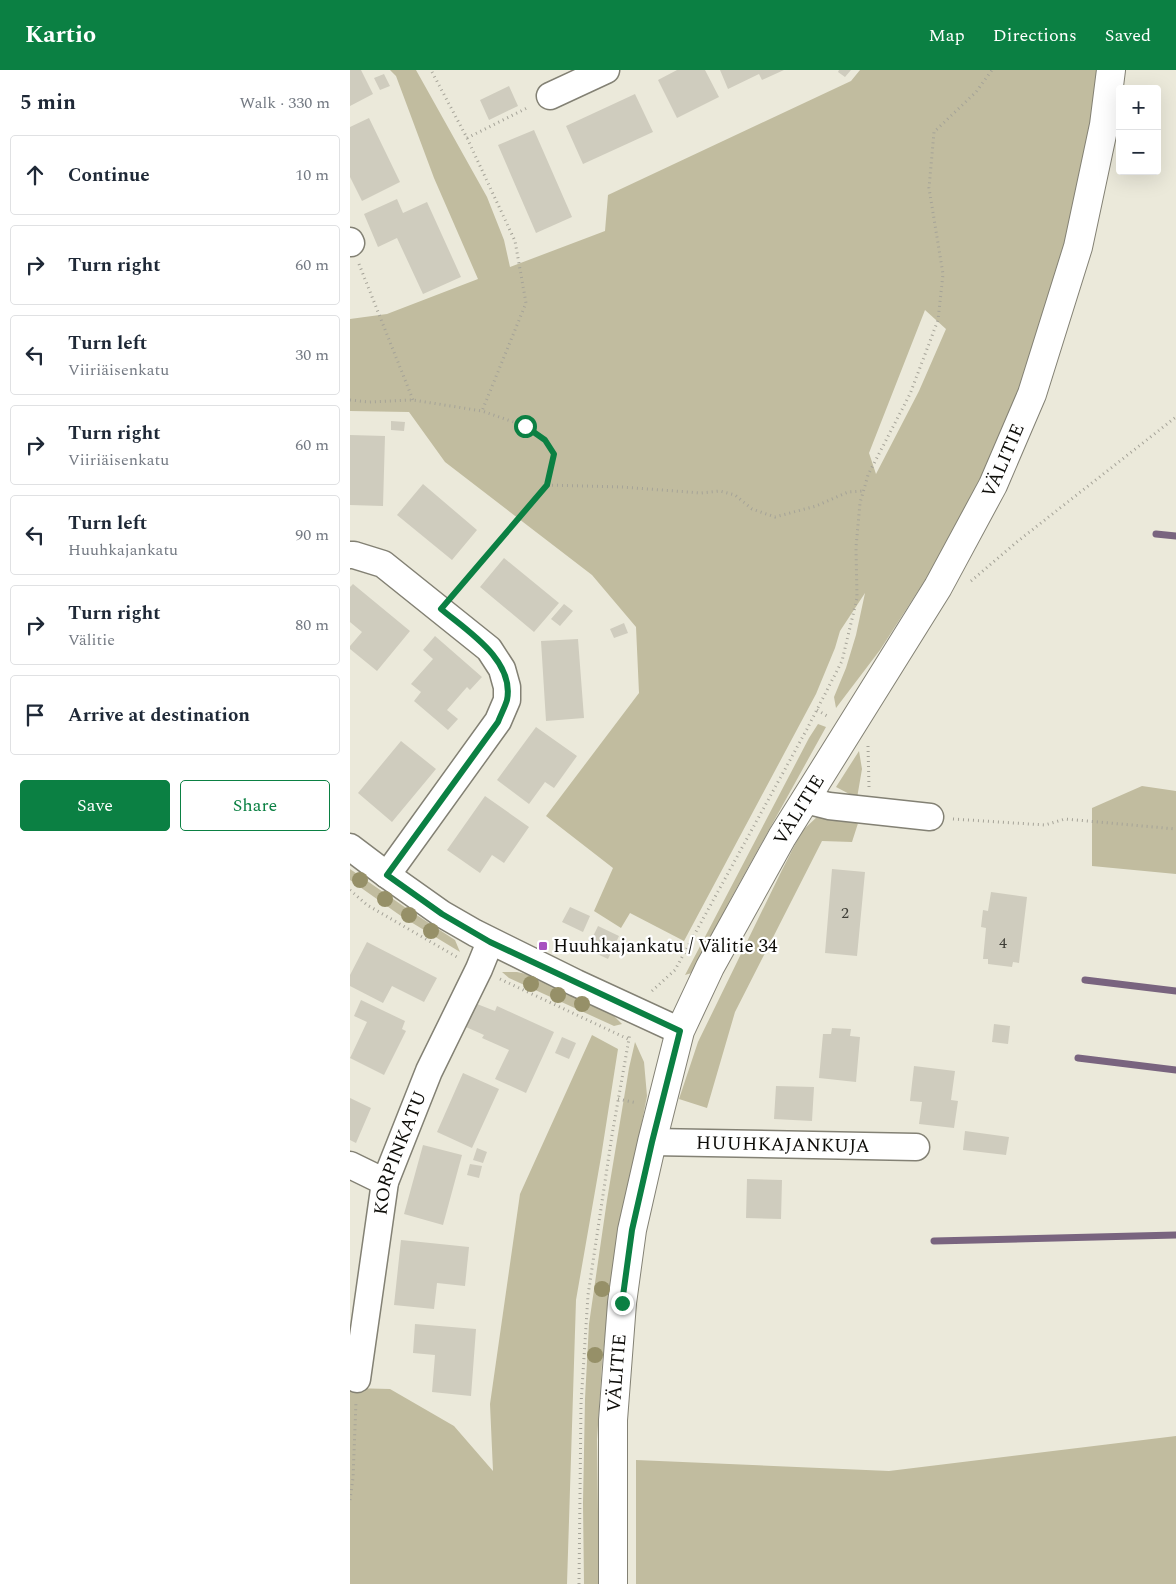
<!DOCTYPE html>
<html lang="en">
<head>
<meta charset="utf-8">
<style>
	:root { --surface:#fff; --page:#f2f2f3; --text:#1f2937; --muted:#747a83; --line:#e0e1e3; --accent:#0b8043 }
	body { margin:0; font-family:Spectral,serif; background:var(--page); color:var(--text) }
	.controls { position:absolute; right:15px; top:15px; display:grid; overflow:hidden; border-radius:5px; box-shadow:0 5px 20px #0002 }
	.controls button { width:45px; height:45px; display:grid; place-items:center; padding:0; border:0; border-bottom:1px solid var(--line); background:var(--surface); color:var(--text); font:25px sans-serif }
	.stop { position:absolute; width:15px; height:15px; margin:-11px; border:4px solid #0b8043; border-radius:50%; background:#fff }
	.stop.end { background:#0b8043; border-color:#fff; box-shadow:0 1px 5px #0008 }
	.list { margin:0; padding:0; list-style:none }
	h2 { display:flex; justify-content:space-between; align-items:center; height:65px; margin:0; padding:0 20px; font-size:21px }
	h2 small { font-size:16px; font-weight:400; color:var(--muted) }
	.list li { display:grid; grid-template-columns:32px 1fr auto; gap:15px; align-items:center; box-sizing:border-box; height:80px; margin:0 10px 10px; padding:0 10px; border:1px solid var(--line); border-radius:5px }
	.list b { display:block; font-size:19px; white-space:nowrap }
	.list p { margin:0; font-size:16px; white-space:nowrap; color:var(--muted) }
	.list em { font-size:16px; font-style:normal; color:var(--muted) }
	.actions { display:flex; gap:10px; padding:15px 20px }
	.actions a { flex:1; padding:11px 0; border:1px solid var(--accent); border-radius:5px; text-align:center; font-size:18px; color:var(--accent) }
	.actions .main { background:var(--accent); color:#fff }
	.icon { flex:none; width:28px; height:28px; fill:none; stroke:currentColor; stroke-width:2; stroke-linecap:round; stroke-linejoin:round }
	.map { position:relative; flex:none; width:826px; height:1514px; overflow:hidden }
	header { display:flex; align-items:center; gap:30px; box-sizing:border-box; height:70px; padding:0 25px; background:var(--accent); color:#fff }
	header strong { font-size:24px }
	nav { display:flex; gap:28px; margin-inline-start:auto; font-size:18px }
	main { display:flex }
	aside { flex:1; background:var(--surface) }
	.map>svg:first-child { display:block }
	.green { fill:#c1bc9f; fill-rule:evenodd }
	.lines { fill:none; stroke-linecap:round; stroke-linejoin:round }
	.stream { stroke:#79647f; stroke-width:7 }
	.building { fill:#cfccbe }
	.minor-casing { stroke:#838174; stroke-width:29 }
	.major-casing { stroke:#838174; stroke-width:30 }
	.path { stroke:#a5a398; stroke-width:3; stroke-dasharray:1 4; stroke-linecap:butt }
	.minor { stroke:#fff; stroke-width:26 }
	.major { stroke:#fff; stroke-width:28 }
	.tree { fill:#969068 }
	.route { stroke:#0b8043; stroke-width:6 }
	.poi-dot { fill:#a751c0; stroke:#fff; stroke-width:2 }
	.labels { text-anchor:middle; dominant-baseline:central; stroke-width:4.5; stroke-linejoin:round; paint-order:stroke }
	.number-label { font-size:16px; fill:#3e3d36 }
	.street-label { font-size:19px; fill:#0e0d09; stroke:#fff }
	.poi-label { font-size:19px; fill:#0e0d09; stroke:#fff; text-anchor:start }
</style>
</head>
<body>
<header>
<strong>Kartio</strong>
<nav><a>Map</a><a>Directions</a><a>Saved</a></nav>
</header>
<main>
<aside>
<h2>5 min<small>Walk · 330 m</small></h2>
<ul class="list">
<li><svg class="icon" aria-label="ahead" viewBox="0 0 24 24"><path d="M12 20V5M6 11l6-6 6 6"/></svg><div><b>Continue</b></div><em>10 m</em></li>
<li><svg class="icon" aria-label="right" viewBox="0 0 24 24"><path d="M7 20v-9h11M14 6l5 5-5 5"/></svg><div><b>Turn right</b></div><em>60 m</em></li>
<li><svg class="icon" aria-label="left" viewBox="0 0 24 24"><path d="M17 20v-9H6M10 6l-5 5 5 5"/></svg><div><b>Turn left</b><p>Viiriäisenkatu</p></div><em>30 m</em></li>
<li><svg class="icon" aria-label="right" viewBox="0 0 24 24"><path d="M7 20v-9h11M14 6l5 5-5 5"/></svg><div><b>Turn right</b><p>Viiriäisenkatu</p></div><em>60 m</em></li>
<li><svg class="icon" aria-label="left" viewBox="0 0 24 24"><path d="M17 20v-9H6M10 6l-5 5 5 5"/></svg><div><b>Turn left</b><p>Huuhkajankatu</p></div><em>90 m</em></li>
<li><svg class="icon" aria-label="right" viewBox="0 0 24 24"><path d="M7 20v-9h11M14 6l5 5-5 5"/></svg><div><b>Turn right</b><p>Välitie</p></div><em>80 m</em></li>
<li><svg class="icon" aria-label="arrive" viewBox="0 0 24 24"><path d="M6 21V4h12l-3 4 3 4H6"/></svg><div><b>Arrive at destination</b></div></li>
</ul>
<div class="actions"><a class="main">Save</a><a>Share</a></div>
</aside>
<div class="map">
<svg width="826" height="1514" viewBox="0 0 826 1514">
	<rect width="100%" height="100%" fill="#ebe9da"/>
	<path class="green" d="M40,0H66L137,127L154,170L160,197L255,161L258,125L501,11L510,0H747L744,37L721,154L680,293L634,404L597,476L530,580L486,638L484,627L496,598L506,565L515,523L490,561L485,578L466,624L334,871L280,843L271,858L244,841L263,798L196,746L289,623L286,557L242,505L95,392L59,342L0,341V249L37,244L128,209L84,108L46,6ZM575,240L596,259L569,321L526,404L519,383Z
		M468,654L476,657L379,832L345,902L335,905L459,668Z
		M509,681L512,699L507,728L486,717Z
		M792,716L826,721V804L742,796V738Z
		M468,746L510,747L502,772L472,771L385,942L357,1038L329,1029L348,972L432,800L452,761Z
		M0,799L56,838L105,870L110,882L51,846L0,810Z
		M152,902H167L176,904L263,945L272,954L264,956L159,908Z
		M242,965L268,979L251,1087L226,1230L217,1514H0V1318L40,1319L104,1356L143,1401L140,1334L170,1124Z
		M285,972L294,992L297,1026L261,1210L252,1294L247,1370L249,1514H234L233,1433L235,1329L239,1254L257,1130L279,998Z
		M826,1366V1514H286V1390L539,1401Z"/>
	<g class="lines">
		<path class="stream" d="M806,464L826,466
			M735,910L826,921
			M728,988L826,1000
			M584,1171L826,1165"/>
	</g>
	<path class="building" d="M0,0H11L23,24L0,36Z
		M327,0H355L369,27L327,48L308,10Z
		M370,0H434L412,10L409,4L378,19Z
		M489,0H501L495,7L488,2Z
		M34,4L40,16L30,20L24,8Z
		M159,16L168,36L139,50L130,30Z
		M285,24L303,62L233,94L216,56Z
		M19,48L50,112L12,131L0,107V57Z
		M184,60L222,147L186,163L148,75Z
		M47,129L53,143L77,132L111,207L73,224L47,168L28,177L14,144Z
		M41,351L55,352L54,361L41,360Z
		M0,365L35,366L33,436L0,435Z
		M73,414L127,460L102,490L47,445Z
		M154,488L209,533L184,562L130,517Z
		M3,514L60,561L27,601L0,579V576L12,562L0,552V517Z
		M214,534L223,541L210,556L201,549Z
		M274,553L278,563L264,568L260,559Z
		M85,566L132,607L120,620L117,617L97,640L108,649L98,660L64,631L71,622L61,614L83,589L73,580Z
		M228,569L234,648L196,651L191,571Z
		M186,657L227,686L204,718L195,712L179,734L147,710Z
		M51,671L86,699L42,752L8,723Z
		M135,726L179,757L154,793L142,785L130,803L97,780Z
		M482,799L515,802L507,886L475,883Z
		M641,822L677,827L669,893L663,892L662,897L638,894V889H633L636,858L631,857L633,840L638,841Z
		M220,837L240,846L233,862L212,852Z
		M248,856L269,866L258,889L237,879Z
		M17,872L87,908L74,932L42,916L33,933L0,916V905Z
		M11,930L55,951L52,959L56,961L34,1005L0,988L17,952L4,946Z
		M127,934L145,941L147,936L204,962L176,1023L145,1009L159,980L132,968L134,965L116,957Z
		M644,954L660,956L658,974L642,972Z
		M482,958L501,959L500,966L510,967L506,1012L469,1008L473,964H481Z
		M212,967L226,973L219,989L205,983Z
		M564,996L605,1001L601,1030L608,1031L604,1058L569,1054L572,1032L560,1031Z
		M113,1003L149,1019L122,1078L87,1062Z
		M426,1016L464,1017L462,1051L424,1049Z
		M0,1028L21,1038L6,1073L0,1070Z
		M615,1061L659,1067L656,1085L613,1080Z
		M73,1075L112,1085L93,1155L54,1144Z
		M127,1078L137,1082L133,1093L123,1090Z
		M120,1094L132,1096L129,1108L117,1105Z
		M397,1109L432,1110L431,1149L396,1148Z
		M51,1170L119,1177L115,1216L87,1213L84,1239L44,1235Z
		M65,1254L126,1259L121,1326L82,1322L85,1285L63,1283Z"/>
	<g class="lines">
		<defs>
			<g id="minor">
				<path d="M200,26L256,0"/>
				<path d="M0,171L1,173"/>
				<path d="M0,485H4L33,494L139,579L152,599L157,617V630L148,651L37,805"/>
				<path d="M455,730L479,736L580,747"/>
				<path d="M0,777L37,805L92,844L125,863L226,913L330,961"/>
				<path id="s1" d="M302,1072L566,1077"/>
				<path d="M0,1095L35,1112"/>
				<path id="s2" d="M7,1309L35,1112L79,1001L129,899L140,872"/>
			</g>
			<g id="major">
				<path id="s3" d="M263,1514V1350L272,1233L282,1160L302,1072L330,961L360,897L432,767L588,517L643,415L682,324L728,177L754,55L761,0"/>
			</g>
		</defs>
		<use href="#minor" class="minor-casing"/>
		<use href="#major" class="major-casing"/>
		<path class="path" d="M117,68L179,37
			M9,194L63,330
			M0,330L19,332L63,330L132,341L176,233L165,171L117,68L81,0
			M197,415L272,417L351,423L370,421L385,425L402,439L425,447L466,436L498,422L513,421
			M621,511L668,471L826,347
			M106,521L197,415L204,384L195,370L175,356L132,341
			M467,640L477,646
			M518,676L519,717
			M603,749L695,755L715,749L826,759
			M0,820L17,835L107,887
			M150,909L278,969
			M302,921L325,900L457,659L492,591L507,528L506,477L510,433L518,405L560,324L588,250L593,204L579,118L584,62L626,22L642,0
			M268,1029L287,1033
			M0,1430L3,1408L6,1332
			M229,1514L231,1334L238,1225L262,1065L280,963"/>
		<use href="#minor" class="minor"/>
		<use href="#major" class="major"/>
	</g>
	<g class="tree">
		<circle cx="10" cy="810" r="8"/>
		<circle cx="35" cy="829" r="8"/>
		<circle cx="59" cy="845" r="8"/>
		<circle cx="81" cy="861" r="8"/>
		<circle cx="181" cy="914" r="8"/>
		<circle cx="208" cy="925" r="8"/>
		<circle cx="232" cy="934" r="8"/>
		<circle cx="252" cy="1219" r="8"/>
		<circle cx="245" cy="1285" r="8"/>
	</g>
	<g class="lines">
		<path class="route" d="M175,356L195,370L204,384L197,415L91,539C116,560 165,590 157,630C155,637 151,644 148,652L37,805L92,844L140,872L330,961L302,1072L282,1160L272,1233"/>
	</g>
	<rect class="poi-dot" x="188" y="871" width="10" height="10" rx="2.5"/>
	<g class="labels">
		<g class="number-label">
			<text x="495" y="843">2</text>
			<text x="653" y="873">4</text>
		</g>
		<g class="street-label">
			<text stroke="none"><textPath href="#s3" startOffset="1216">VÄLITIE</textPath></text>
			<text stroke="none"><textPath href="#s3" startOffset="811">VÄLITIE</textPath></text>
			<text stroke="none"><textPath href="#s1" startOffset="131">HUUHKAJANKUJA</textPath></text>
			<text stroke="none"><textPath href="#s2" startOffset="231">KORPINKATU</textPath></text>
			<text stroke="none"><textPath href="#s3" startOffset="211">VÄLITIE</textPath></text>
		</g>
		<g class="poi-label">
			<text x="203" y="876">Huuhkajankatu / Välitie 34</text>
		</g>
	</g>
</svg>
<div class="controls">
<button>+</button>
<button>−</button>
</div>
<div class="stop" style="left:175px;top:356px"></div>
<div class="stop end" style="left:272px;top:1233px"></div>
</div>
</main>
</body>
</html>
